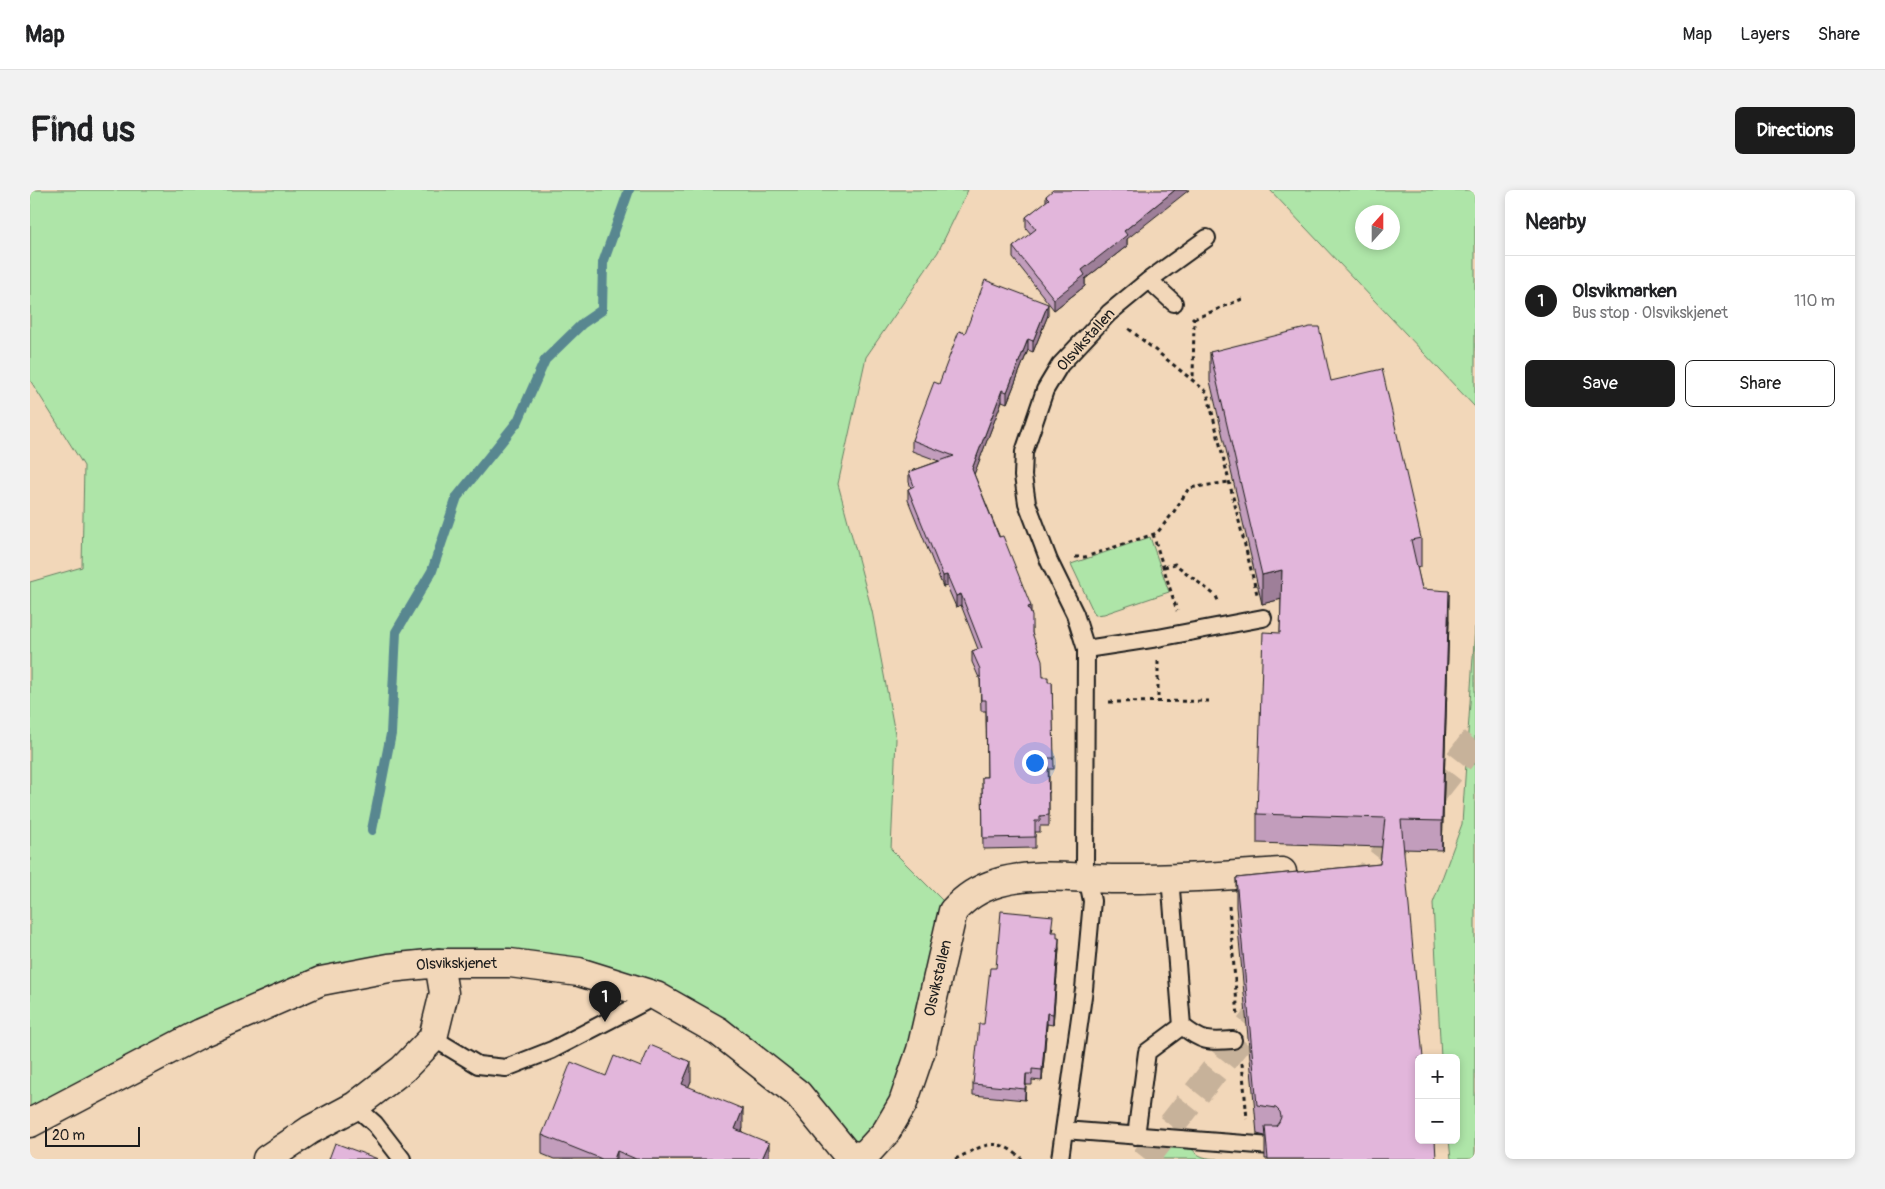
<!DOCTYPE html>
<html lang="en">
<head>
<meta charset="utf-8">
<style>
	:root { --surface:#fff; --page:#f2f2f2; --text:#202124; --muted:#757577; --line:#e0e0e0; --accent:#1c1c1c }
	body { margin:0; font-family:Pangolin,sans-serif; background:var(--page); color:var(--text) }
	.controls { position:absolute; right:15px; bottom:15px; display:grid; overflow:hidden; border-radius:8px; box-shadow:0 2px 8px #0003 }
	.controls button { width:45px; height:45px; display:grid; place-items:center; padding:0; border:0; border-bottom:1px solid var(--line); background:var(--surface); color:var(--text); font:25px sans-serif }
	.compass { position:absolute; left:1325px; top:15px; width:45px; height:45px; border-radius:50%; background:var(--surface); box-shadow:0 2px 8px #0003; rotate:21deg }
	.scale { position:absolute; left:15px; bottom:12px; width:95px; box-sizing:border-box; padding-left:5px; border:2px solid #1c1c1c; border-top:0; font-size:14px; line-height:18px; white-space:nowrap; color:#1c1c1c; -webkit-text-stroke:4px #f2d7b9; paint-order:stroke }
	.you { position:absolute; left:1004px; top:572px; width:18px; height:18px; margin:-12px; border:4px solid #fff; border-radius:50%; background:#1a73e8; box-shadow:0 0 0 8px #1a73e833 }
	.badge { display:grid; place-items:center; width:32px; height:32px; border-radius:50%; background:var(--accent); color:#fff; font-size:16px; font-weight:700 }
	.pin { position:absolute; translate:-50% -41px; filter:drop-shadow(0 1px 2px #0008) }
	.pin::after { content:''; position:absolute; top:26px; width:18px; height:15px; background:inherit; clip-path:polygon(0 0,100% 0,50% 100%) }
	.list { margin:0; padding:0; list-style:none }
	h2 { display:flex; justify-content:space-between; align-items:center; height:65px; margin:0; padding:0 20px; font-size:21px }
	h2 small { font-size:16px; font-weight:400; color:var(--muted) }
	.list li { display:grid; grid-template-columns:32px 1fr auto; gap:15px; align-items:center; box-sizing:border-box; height:90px; padding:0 20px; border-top:1px solid var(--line) }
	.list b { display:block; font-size:19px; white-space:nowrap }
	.list p { margin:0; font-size:16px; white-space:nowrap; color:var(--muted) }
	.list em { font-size:16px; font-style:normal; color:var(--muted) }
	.actions { display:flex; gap:10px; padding:15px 20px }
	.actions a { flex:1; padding:11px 0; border:1px solid var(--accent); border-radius:8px; text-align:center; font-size:18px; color:var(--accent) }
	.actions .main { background:var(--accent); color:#fff }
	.map { position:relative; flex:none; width:1445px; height:969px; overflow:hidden; border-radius:8px }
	header { display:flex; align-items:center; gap:30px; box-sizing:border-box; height:70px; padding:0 25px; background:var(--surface); border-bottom:1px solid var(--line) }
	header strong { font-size:24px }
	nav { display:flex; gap:28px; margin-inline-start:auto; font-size:18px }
	.intro { display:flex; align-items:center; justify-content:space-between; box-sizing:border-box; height:120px; padding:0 30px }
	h1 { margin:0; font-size:35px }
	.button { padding:12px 22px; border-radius:8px; background:var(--accent); color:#fff; font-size:18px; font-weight:700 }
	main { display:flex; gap:30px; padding:0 30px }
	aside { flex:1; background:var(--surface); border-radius:8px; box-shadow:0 2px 8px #0003 }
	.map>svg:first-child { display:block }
	.green { fill:#aee5a8; stroke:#658062; fill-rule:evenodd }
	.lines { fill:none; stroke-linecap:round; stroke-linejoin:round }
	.stream { stroke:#588790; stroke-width:10 }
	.primary-tunnel { stroke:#c7b29a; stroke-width:28; stroke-dasharray:28 14; stroke-linecap:butt }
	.service-casing { stroke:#1c1c1c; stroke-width:20 }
	.minor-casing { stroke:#1c1c1c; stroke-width:31 }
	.secondary-casing { stroke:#1c1c1c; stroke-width:31 }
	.path { stroke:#1c1c1c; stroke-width:3; stroke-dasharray:4 4; stroke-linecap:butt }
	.service { stroke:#f2d7b9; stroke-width:16 }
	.minor { stroke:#f2d7b9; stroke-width:28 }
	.secondary { stroke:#f2d7b9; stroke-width:28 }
	.wall { fill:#c29dbc; stroke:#1c1c1c }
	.shaded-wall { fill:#9e7f99; stroke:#1c1c1c }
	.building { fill:#e2b6db; stroke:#1c1c1c }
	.labels { text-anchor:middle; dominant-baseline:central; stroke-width:4; stroke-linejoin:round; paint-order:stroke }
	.street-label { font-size:15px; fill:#1c1c1c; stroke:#f2d7b9 }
</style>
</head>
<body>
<header>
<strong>Map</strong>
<nav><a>Map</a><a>Layers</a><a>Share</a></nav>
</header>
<div class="intro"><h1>Find us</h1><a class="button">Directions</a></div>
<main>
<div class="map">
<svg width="1445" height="969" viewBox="0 0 1445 969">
	<rect width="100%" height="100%" fill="#f2d7b9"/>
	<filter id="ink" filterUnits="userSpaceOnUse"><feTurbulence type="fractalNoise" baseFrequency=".02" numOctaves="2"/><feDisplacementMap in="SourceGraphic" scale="10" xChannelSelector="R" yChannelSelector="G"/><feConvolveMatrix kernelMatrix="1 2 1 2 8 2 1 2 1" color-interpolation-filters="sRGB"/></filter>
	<g filter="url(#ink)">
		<path class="green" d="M2,0H938L908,62L836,167L808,294L842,421L866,549L861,659L923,721L891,860L834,966L688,841L549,782L291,791L0,933V392L52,377L54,276L0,190V2Z
			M1240,0H1445V217ZM1362,22V52H1332V22Z
			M1120,347L1139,402L1074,424L1065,425L1041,374Z
			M1445,437V969H1421L1419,950H1426V868H1411L1403,713L1432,634Z
			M1136,957L1161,958C1169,968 1176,968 1188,969H1126V960L1135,961Z"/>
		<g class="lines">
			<path class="stream" d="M342,640L361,544L366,442L402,381L427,307L488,231L515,170L553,133L572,120L573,73L599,0"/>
			<path class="primary-tunnel" d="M1325,703L1445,550
				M1115,969L1241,809"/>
			<defs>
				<path id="service" d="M1177,48L1119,90L1079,123L1030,175L1015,200L994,262L993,286L997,313L1019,371L1045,424L1056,459L1055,677L1062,711L1054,799L1034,940L1241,956
					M1119,90L1144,113
					M1056,459L1128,448L1233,428
					M1152,836C1172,852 1178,852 1203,850
					M403,848L448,875L476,878L522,860L626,806
					M325,916L345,934L372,969
					M1106,946L1117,862L1152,836L1140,687
					M1030,969L1034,940"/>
				<g id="minor">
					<path id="s1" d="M818,965L834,966L856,942L873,913L891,860L923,721C936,707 948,699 967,693C1003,682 1044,688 1081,689C1137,690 1196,686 1252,682"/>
					<path d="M237,969L280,940L325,916L373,879L403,848L414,803L409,773"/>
				</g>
				<g id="secondary">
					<path id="s2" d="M0,933L171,843L291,791L359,778L409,773H480L549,782L626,806L688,841L768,904L821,969"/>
				</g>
			</defs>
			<use href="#service" class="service-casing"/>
			<use href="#minor" class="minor-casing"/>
			<use href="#secondary" class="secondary-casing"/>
			<path class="path" d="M1162,127L1164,129L1163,190
				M1164,129L1212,109
				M1099,139L1177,202L1227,404
				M1123,344L1147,421
				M1045,367H1055L1127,343L1143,323L1159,298L1199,292
				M1134,377L1145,374L1186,406L1189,413
				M1128,471V512
				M1079,512L1181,511
				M1199,716L1208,827
				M1212,873L1217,929
				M925,969C954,956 965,944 992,969"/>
			<use href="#service" class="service"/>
			<use href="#minor" class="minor"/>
			<use href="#secondary" class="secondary"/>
		</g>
		<path class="wall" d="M1016,6L1097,49V56L1055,89V96L1024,120L983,68V57L1001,44L996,38V27L1016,12Z
			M1018,125L1003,162L998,160L977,213L972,211L944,284L1001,424L1002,443L1013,487L1018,492H1022L1024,579H1019V636H1010V642H1005V658L953,659L952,587H957L956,521H951L950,490L942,472V461L948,459L931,415L926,417L917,396L913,397L878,310V299L881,298L879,292V282L909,271L882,261V250L935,143Z
			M1180,162L1301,191L1391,348V377L1387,378L1392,399L1419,430L1412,660L1373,659L1389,950L1406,969H1235V946L1227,944L1206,717V688L1350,674L1352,657L1227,653V624L1250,443L1251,409L1232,414L1180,191Z
			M1023,737L1022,742L1027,748L1029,759L1023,835L1017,834L1012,891L1002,890V895H996L995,910L943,905V894L966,778Z
			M611,877L661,891L658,897L713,938L712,942L739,969H524L512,964V945L576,886Z"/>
		<path class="shaded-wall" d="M1145,0H1159L1097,49V56L1055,89V96L1024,120V109L1052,80L1094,41Z
			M1018,114V125L1003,162V151Z
			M998,149V160L977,213V202Z
			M972,200V211L942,290V279Z
			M1252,380V409L1232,414V385Z
			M917,385V396L913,397V386Z
			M1419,401V430L1412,660V631Z
			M931,404V415L926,417V406Z
			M1001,416V427L998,417Z
			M1029,748V759L1023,835V824Z
			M1017,823V834L1012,891V880Z
			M661,872V891L652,913V894Z
			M996,884V895L995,910V899Z
			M713,919V938L705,958V939Z
			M739,953V969H732Z
			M587,961V969H584Z"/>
		<path class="building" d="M1023,0H1145L1094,41L1097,45L1052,80L1055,85L1024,109L983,57L1006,39L996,27L1019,9L1016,6Z
			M955,90L1018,114L1003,151L998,149L977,202L972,200L942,279L969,347L973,346L1001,416L998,417L1002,426V443L1012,470L1013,487H1018V492H1022L1024,568H1018L1019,625L1010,626V631H1005V647L953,648L952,587H957L956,510H951L950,479L942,461L952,458L931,404L926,406L917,385L913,386L878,299L884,296L879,282L924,266L882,250L904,192L909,194L929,141L935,143Z
			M1280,137H1289L1301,191L1352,179L1391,348L1381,350L1392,399L1419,401L1412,631L1371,630L1393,868H1389V950H1405L1406,969H1238L1235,936H1246L1249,932L1251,927L1250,922L1246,918L1227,915L1206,688L1350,674L1355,628L1227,624L1233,442L1250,443L1252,380L1232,385L1180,162Z
			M971,721L1023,726L1021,742H1027V748H1029L1023,824L1017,823L1012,880L1002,879V884H996L995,899L943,894L949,834H954L960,778H966Z
			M620,855L661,872L652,894L713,919L705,939L739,953L732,969H606L587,961L584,969H572L512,945L541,872L576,886L584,866L611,877Z
			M305,953L348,969H299Z"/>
	</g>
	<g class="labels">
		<g class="street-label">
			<text transform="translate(1056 150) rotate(-48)">Olsvikstallen</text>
			<text stroke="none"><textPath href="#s2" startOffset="461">Olsvikskjenet</textPath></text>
			<text stroke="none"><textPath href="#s1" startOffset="212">Olsvikstallen</textPath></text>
		</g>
	</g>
</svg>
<div class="controls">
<button>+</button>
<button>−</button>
</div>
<svg class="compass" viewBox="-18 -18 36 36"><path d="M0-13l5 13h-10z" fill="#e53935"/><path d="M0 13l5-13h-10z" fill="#757577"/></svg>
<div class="scale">20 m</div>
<div class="you"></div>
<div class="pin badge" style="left:575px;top:832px">1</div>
</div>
<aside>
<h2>Nearby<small></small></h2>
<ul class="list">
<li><span class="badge">1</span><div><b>Olsvikmarken</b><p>Bus stop · Olsvikskjenet</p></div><em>110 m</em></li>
</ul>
<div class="actions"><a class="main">Save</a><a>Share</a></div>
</aside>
</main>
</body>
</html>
